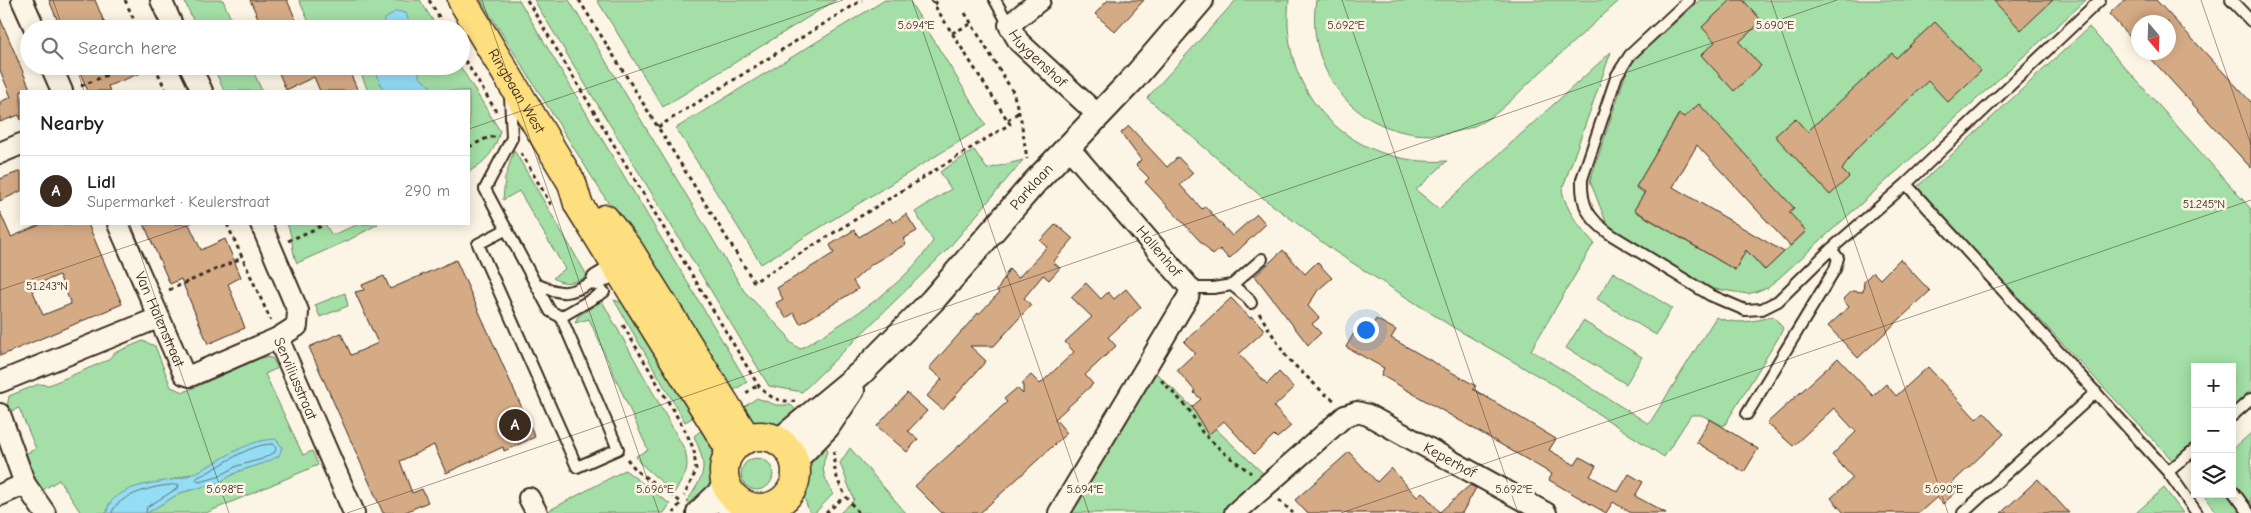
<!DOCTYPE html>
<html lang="en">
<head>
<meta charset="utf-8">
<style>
	:root { --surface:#fff; --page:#f2f2f2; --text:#202124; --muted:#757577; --line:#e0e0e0; --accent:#3b2a1e }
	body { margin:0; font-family:"Comic Neue",sans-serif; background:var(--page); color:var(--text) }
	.controls { position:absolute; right:15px; bottom:15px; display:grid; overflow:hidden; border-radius:0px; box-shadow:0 2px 12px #0003 }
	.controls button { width:45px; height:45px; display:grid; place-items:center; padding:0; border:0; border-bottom:1px solid var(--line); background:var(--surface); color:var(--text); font:25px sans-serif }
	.compass { position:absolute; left:2131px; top:15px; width:45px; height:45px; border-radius:50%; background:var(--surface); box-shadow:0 2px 12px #0003; rotate:161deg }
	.you { position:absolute; left:1365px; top:329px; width:18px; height:18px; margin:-12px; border:4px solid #fff; border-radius:50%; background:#1a73e8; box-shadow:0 0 0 8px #1a73e833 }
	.badge { display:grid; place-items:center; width:32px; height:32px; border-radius:50%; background:var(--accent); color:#fff; font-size:16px; font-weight:700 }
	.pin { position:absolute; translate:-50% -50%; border:2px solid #fff; box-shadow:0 1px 5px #0006 }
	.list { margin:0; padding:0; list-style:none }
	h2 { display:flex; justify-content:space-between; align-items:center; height:65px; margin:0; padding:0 20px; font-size:21px }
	h2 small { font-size:16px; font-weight:400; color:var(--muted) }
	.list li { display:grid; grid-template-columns:32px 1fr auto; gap:15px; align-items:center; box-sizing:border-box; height:70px; padding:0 20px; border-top:1px solid var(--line) }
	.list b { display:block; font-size:19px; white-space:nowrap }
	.list p { margin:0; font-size:16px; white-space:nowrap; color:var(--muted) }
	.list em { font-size:16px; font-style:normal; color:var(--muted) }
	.icon { flex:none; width:28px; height:28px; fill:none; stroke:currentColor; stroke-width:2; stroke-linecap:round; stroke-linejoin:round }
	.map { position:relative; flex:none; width:2251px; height:513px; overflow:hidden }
	.search { position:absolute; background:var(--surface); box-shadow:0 2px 12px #0003; left:20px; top:20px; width:450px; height:55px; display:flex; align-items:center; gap:12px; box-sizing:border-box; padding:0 18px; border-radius:28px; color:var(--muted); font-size:19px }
	.panel { position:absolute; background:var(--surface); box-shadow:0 2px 12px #0003; left:20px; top:90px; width:450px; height:135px; border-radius:0px }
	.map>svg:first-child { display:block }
	.green { fill:#a3dfa6; stroke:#6f8462; fill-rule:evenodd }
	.water { fill:#93ddf5; stroke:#70959f }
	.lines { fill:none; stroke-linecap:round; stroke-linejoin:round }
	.shore { stroke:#5e7274; stroke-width:1 }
	.building { fill:#d5ab86; stroke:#3b2a1e; fill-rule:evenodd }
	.service-casing { stroke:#3b2a1e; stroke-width:14 }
	.minor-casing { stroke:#3b2a1e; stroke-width:24 }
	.tertiary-casing { stroke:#3b2a1e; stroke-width:28 }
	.primary-casing { stroke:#3b2a1e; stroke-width:31 }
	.path { stroke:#3b2a1e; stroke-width:3; stroke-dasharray:4 4; stroke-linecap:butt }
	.service { stroke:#fcf5e5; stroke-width:10 }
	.minor { stroke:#fcf5e5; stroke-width:20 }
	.tertiary { stroke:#fcf5e5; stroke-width:24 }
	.primary { stroke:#fddf80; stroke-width:28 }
	.ticks { fill:none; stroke:#3b2a1e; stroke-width:1; stroke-opacity:0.45 }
	.labels { text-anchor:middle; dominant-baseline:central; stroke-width:5; stroke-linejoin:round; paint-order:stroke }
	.street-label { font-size:15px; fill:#3b2a1e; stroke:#fcf5e5 }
	.ticks-label { font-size:12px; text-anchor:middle; fill:#3b2a1e; stroke:#fcf5e5; stroke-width:5; stroke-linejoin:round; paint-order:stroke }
</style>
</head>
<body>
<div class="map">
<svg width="2251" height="513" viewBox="0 0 2251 513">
	<rect width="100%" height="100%" fill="#fcf5e5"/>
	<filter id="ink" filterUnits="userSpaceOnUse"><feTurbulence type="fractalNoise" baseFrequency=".02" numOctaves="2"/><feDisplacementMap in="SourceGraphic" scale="10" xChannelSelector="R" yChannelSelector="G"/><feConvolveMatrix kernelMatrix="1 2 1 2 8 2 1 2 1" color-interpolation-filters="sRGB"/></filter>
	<g filter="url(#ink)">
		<path class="green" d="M184,0H223L235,29H197Z
			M299,0H420L438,29H312Z
			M481,0H519L747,382L728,394Z
			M534,0H569L744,291L787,335L790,342L800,349C848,320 902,289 933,241L915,212L951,189L940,172L974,150L987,169L1023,160L948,249L802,392L769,386Z
			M597,0H836L663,107Z
			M885,0H909L986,125L761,264L676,128Z
			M1236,0H1289C1278,96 1352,168 1447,161L1416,190L1439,209L1611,52L1562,190C1566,211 1580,227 1594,243L1531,350L1649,424L1716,317C1736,325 1753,322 1773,316L1783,328L1780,335L1724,426L1701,415H1691L1664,457L1554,385L1451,326L1334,251L1263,198L1147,98Z
			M1316,0H1620C1590,27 1560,54 1530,82C1516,95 1501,112 1484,121C1442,145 1385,137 1350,104C1322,76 1310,39 1316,0Z
			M1700,0H2086L1768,288L1748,294L1709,288L1608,227L1590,181L1629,64ZM1678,115L1686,118L1793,208L1788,213L1805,233L1764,270L1747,251L1734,269L1636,212L1644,193L1636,188Z
			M2089,27L2251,209V394L2232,410V367H2195V444L2174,462L1916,188Z
			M213,66H251L262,91H224Z
			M358,66H460L500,131C494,153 487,160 469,172V91H368Z
			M514,150L588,277C574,282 566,286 553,278L565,269L519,191L503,200L505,178Z
			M287,224H325L332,235L359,224H378L349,240L297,263C291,250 293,236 287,224Z
			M1613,272L1672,308L1656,335L1597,299Z
			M345,293L348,306L320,317L315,305Z
			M614,300L634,306L696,416L685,422Z
			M602,301L685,450C690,471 685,475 674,493L639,462L636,456L648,450L589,319L575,323L578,316Z
			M1583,321L1642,357L1626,384L1566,348Z
			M143,341L155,346L171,387L184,392L263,357L272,358L278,368L265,374L303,455L312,451L318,465L206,513H147L180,493L220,482L239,471L264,463L239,449L200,471L165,482L109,504L107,513H81L59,480L41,491L30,473L24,454L36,449L19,408L6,413L9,396L39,384L49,385L108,360L114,353Z
			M1156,373L1266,476L1225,513H1068Z
			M757,398L776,405H791L800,414C778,430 774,429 749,421L741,409Z
			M703,429L716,449V474L712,490L694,509L687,501C707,472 707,467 694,436Z
			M2251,433V513H2216L2204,494H2232V450Z
			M822,442L828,450C819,469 824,476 833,494L815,513H810C796,482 802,468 822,442Z
			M850,448L906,513H840L854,500L840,463Z
			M741 474a16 16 0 1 1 32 0a16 16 0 1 1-32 0Z
			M625,470L670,504L664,513H549L548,511Z
			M2164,488L2183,513H2136Z"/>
		<path class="water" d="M396,11L406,13L411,29H379L385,19Z
			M372,66H419V77L436,91H384Z
			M276,439L282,447L279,456L264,463L239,471L220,482L180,493L147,513H107C108,505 111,500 119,495C137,482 164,483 185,477C217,466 241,440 276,439Z"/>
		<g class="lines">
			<path class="shore" d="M273,444L276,448L275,452L262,459L237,466L218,477L199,482L196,480L198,477C222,467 246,444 273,444Z
				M112,513C115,495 162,483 179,485L178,488L147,507L146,513"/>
		</g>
		<path class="building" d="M49,0H95L107,29H61Z
			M250,0H287L300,29H263Z
			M1108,0H1144L1115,32L1095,14Z
			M1731,0H1743L1762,21L1739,42L1761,66L1734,91L1701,55L1715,42L1702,27Z
			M1993,0H2053L2021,30Z
			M2124,0H2156L2251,102V168L2145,52H2168V22H2138V46L2109,14Z
			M0,18L31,91H21V120L19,115L0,122V102L11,97L0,70Z
			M1935,22L1981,71L1948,102L1928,81L1854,151L1842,170L1849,177L1830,195L1775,136L1795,118L1807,132L1892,53L1896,58Z
			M77,66H156V67L108,86L110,91H88Z
			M276,66H347L358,91H320L314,77L286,90Z
			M1699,104L1794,208L1789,212L1806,231L1790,246L1697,145L1673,187L1784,252L1765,270L1746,250L1735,270L1634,210L1645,192L1636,187L1679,114L1684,117Z
			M1129,126L1167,167L1178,157L1193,173L1180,185L1202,209L1205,206L1232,236L1257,214L1266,224L1229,259L1220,249L1213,255L1145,182L1149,178L1136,165L1141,160L1121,133Z
			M21,171V191L0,201V179Z
			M0,212L11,237L42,224H88L122,304L0,356ZM59,275L71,304L43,315L31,287Z
			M906,214L917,231L903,239L906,244L872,264L853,281L858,289L800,324L794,313L786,318L776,303L783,299L777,288L834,253L830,245L854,230L859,237L890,218L893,223Z
			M144,224H189L201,250L225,239L241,277L228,284L245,328L208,344L181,279L170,284Z
			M1056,224L1073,239L1053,262L1060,268L1049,280L1043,275L1024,298L1031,305L994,346H970L986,361L943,410L927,396L942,379L929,368L978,313L979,314L999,293L997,291L1009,269L1018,278L1047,247L1040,241Z
			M1283,250L1305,274L1317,262L1332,278L1318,290L1308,306L1319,318L1312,324L1321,333L1308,345L1255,276Z
			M1900,259L1930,291L1858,358L1828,326L1849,307L1843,300L1852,291L1863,292L1864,281L1873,272L1880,279Z
			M456,260L535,437L504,451L503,447L446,473L434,445L400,461L412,493L422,489L428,502L403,513H383L309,347L341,333L351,355L378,343L355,292L364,290L362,285L384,276L390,289Z
			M1086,283L1101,299L1108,292L1114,299L1126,289L1141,307L1108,337L1116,346L1085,375L1093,384L1055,419L1067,433L980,513H942L915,486L1007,402L1004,399L1017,388L1023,394V382L1031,375L1040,384L1074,352L1065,342L1092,317L1071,297Z
			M1231,298L1250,318L1252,317L1265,330L1239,354L1267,384L1279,372L1294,388L1274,407L1291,426L1277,438L1274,435L1254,454L1224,421L1208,435L1192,407L1201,399L1194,393L1195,391L1177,370L1195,353L1184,342Z
			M1376,319L1396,330L1391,338L1476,386L1473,389L1556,439L1549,450L1575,465L1580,457L1596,466L1590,476L1618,492L1629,474L1643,482L1635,496L1666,513H1631L1613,502L1606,513L1549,480L1552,474L1381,375L1384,368L1346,347L1359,324L1370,330Z
			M1838,358L1873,396L1886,384L1896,396L1928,367L1976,419L1984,412L2004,434L1950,485L1956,492L1943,504L1937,497L1919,513H1844L1831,498L1853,478L1832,455L1856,432L1834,408L1793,446L1767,423Z
			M907,393L927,411L908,431L918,439L907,452L877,426Z
			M1710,419L1758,449L1744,472L1696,442Z
			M1349,452L1377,482L1391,468L1417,497L1422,492L1440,512L1470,485L1476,488L1462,513H1307L1295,500Z
			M2038,479L2069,513H2001Z"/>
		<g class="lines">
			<defs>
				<path id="service" d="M995,0L1009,25
					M1689,0L1630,55L1617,75L1582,179C1581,206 1588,218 1610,234L1710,295L1745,310L1762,309L1778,301L1831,249L1906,184L2100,0
					M2231,0L2251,21
					M1906,184L2168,472L2197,513
					M507,229L478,244L577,467L618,449L561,317L550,311L485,189L512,138L510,96
					M538,285C566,297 570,293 597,280
					M1232,285L1262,259
					M1190,288H1213L1232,285L1248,298L1251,303
					M561,317L604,292
					M1747,414L1835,269L1838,258L1831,249
					M2232,416L2251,399
					M2168,472L2195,449
					M2232,490L2249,513
					M1963,513L2096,392"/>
				<g id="minor">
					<path d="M22,0L35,29"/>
					<path d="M161,0L174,29"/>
					<path id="s1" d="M1040,0L1009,25L1019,42L1098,115"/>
					<path d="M51,66L62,91"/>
					<path d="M190,66L202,91"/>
					<path d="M0,153L21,144"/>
					<path id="s2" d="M118,224L184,374L190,376L278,338"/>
					<path id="s3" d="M261,224L298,311L297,326L278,338L354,513"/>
					<path d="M597,280L617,268H630"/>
					<path d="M0,382L158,318"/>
					<path d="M0,414L25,484L45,513"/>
					<path d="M0,495L25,484"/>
					<path d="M529,498L537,513"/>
					<path d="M1059,513L1188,297L1190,288L1068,147"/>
					<path id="s4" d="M1235,513L1345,416L1357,412L1368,415L1546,513"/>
				</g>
				<g id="tertiary">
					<path id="s5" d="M779,441L861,373L932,301L1035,182L1134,78L1201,0"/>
					<path d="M794,461L827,427L852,390"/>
					<path d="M699,513L727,486"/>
					<path d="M730,513L742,503"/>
				</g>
				<g id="primary">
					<path id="s6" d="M462,0L572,183L578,204L731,451"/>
					<path d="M605,219L629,250L747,439"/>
					<circle cx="760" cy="472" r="36"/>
				</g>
			</defs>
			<use href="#service" class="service-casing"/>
			<use href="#minor" class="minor-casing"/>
			<use href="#tertiary" class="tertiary-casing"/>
			<use href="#primary" class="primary-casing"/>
			<path class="path" d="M125,0L138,29
				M429,0L446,29
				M527,0L758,385C769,398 778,402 795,401
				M579,0L754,282L1010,124L931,0
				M934,4L940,0
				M965,13L1013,92L1021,120L1027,159
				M952,33L971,24
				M461,54L496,111
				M155,66L166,91
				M81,86L128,66
				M1008,120L1019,112
				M658,127L862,0
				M469,147L489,137H496
				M521,153L553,208
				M227,224L271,321
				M288,241L326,224
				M169,290L242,258
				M1259,313L1287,358L1325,394L1334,400
				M623,325L686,432L694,450L696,471L684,496
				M1161,380L1188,408L1202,432L1223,452L1251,473
				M746,393L758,385
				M834,451C832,476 843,495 859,513
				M627,459L638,472L681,502L674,513
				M1279,500L1293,513
				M826,513L844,497"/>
			<use href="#service" class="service"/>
			<use href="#minor" class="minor"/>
			<use href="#tertiary" class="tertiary"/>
			<use href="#primary" class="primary"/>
		</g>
	</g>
	<path class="ticks" d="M53,0L63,29M482,0L659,513M912,0L1089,513M1342,0L1518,513M1771,0L1948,513M2201,0L2251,145M76,66L84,91M469,129L843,0M130,224L229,513M0,290L193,224M347,513L1837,0M1341,513L2251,200"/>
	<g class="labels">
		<g class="street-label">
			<text stroke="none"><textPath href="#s1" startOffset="84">Huygenshof</textPath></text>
			<text stroke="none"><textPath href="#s6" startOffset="106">Ringbaan West</textPath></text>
			<text stroke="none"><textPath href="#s5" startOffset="359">Parklaan</textPath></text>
			<text transform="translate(1159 251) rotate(50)">Hallenhof</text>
			<text stroke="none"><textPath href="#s2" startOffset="104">Van Halenstraat</textPath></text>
			<text stroke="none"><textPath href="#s3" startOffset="176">Serviliusstraat</textPath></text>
			<text stroke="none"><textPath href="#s4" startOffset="264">Keperhof</textPath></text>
		</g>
	</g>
	<g class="ticks-label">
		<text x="916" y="29">5.694°E</text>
		<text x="1346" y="29">5.692°E</text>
		<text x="1775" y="29">5.690°E</text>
		<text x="2204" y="208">51.245°N</text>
		<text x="47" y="290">51.243°N</text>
		<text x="225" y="493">5.698°E</text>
		<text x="655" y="493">5.696°E</text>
		<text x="1085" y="493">5.694°E</text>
		<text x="1514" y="493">5.692°E</text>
		<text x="1944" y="493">5.690°E</text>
	</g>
</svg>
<div class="controls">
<button>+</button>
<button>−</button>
<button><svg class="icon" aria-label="layers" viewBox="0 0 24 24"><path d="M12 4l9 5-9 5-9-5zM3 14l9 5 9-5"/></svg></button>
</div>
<svg class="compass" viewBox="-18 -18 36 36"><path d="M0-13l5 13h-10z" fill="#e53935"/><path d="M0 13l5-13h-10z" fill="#757577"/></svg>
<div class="you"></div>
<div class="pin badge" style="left:515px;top:425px">A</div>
<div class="search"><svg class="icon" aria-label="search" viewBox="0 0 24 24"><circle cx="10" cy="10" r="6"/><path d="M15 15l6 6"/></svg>Search here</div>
<section class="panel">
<h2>Nearby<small></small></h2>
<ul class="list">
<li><span class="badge">A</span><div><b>Lidl</b><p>Supermarket · Keulerstraat</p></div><em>290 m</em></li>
</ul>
</section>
</div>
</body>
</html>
